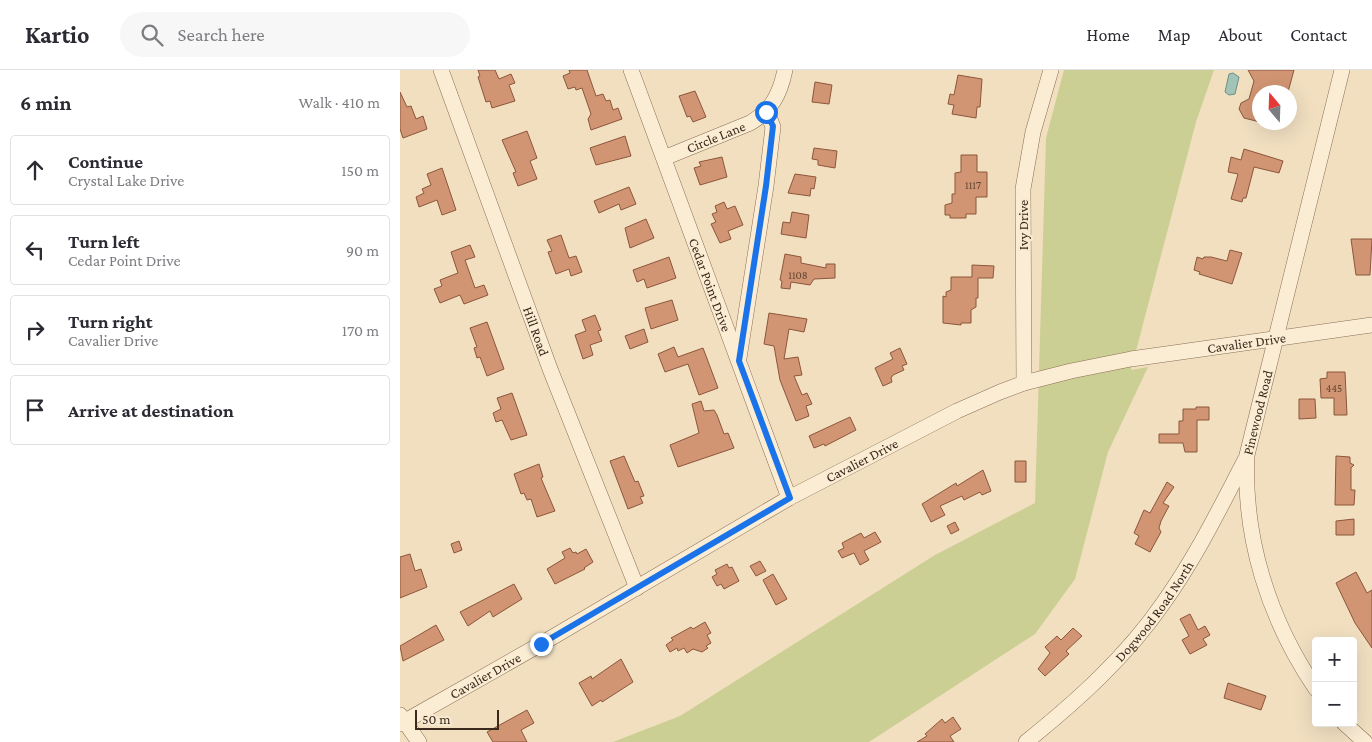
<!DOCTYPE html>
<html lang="en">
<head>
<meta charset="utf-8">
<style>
	:root { --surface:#fff; --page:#f7f7f7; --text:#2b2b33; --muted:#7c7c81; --line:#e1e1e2 }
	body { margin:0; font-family:"Crimson Pro",serif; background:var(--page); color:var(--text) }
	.controls { position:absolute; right:15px; bottom:15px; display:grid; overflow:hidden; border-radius:5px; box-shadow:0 5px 20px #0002 }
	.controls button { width:45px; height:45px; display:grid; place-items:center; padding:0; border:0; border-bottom:1px solid var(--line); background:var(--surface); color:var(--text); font:25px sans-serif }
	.compass { position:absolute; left:852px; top:15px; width:45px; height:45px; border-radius:50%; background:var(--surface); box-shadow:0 5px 20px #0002; rotate:341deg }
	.scale { position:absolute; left:15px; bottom:12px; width:84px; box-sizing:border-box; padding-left:5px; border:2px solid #3a291c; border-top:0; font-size:14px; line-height:18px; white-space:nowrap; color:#3a291c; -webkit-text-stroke:4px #f8ead0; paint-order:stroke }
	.stop { position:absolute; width:15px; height:15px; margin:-11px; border:4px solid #1a73e8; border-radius:50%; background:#fff }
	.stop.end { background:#1a73e8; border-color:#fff; box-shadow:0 1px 5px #0008 }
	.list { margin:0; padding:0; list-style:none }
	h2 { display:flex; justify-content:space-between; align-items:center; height:65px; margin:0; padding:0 20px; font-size:21px }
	h2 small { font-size:16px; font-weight:400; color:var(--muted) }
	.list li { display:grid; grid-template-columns:32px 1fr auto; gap:15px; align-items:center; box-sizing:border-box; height:70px; margin:0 10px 10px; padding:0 10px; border:1px solid var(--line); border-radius:5px }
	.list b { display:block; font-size:19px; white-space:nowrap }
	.list p { margin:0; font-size:16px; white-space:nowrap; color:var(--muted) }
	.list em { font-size:16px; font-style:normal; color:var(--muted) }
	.icon { flex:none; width:28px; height:28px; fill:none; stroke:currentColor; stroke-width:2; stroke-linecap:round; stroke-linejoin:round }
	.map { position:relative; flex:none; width:972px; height:672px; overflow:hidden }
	header { display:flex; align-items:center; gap:30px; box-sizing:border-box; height:70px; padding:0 25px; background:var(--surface); border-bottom:1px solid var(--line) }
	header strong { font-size:24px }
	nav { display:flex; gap:28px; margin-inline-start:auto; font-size:18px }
	.search { width:350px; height:45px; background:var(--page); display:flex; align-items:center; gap:12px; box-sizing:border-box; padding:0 18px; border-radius:28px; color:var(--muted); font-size:19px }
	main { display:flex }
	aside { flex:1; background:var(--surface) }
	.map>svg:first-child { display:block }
	.green { fill:#cccf93 }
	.water { fill:#a3c3b7; stroke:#6a9185 }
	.building { fill:#d19573; stroke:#8c563b }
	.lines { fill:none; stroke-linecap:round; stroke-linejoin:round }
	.minor-casing { stroke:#8b6f57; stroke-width:16 }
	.minor { stroke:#fbedd4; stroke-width:15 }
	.route { stroke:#1a73e8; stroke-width:6 }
	.labels { text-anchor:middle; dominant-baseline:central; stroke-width:4.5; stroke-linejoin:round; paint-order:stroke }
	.number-label { font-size:11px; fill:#604432 }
	.street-label { font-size:14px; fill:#3a291c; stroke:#f8ead0 }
</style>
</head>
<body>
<header>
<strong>Kartio</strong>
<div class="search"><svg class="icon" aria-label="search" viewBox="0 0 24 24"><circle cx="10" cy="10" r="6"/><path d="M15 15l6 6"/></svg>Search here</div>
<nav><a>Home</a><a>Map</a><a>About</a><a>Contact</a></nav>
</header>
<main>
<aside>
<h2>6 min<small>Walk · 410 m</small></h2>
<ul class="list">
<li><svg class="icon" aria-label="ahead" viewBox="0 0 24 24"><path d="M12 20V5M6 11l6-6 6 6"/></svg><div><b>Continue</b><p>Crystal Lake Drive</p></div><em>150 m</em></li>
<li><svg class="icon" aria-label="left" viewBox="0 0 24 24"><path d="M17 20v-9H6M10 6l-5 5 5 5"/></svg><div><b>Turn left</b><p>Cedar Point Drive</p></div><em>90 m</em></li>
<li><svg class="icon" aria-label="right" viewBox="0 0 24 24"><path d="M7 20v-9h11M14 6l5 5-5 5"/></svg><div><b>Turn right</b><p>Cavalier Drive</p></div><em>170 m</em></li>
<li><svg class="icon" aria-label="arrive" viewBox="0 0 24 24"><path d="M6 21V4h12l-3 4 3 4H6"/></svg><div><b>Arrive at destination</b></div></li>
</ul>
</aside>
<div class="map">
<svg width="972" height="672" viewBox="0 0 972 672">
	<rect width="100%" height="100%" fill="#f1dfc0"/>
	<path class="green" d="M664,0H814L796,52L731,300L748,297L708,382L675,509L635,564L469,672H213L280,646L535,485L635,433L646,68Z"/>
	<path class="water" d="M833,3L839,7L835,24L829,25L825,22L829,4Z"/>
	<path class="building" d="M78,0H95L99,9L111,4L115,13L109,15L115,31L92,38L90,31L86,32L78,7L80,6Z
		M169,0H187L196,26L203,24L206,31L210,30L213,40L218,38L222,49L191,60L188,49L191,44L182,18L176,20L175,17L168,19L163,6L170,3Z
		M848,0H894L888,22H860V52L844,48L839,39L841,33L849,29L854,11Z
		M558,5L582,9L580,37H577L576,48L552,44L554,35L548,34L550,24L554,25Z
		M415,12L432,15L429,34L412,32Z
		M295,21L306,47L293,52L290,46L287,47L279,26Z
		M0,22L7,37L11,36L16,49L23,46L27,59L3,68L0,59Z
		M127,61L137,88L130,91L137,109L118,116L113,103L116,102L102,70Z
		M225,66L231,86L196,95L190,78Z
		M414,78L437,81L435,98L418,95V90L412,89Z
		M844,79L883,91L879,103L854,97L846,128H843L842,132L831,129L838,104L828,102L831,87L841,90Z
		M561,85H577V102H587V127H576V144H566V148H550V145H545V135L552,133V124H555V103L561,102Z
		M322,87L327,107L300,115L294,98L301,96L299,92Z
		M42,98L56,140L42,145L37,130L19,137L16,127L24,123L22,119L31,115L27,104Z
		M395,104L416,107L414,119L411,118L410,126L388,123Z
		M229,117L236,134L221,140L219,134L199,143L194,131Z
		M324,132L327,139L335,136L343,155L328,161L331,169L320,173L311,154L316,152L312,144L317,142L315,136Z
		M392,142L409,145L406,168L381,164L383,152L390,153Z
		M246,149L254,168L230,178L225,158Z
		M161,165L169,188L176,186L182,202L171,206L169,199L156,204L148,182L152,181L147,170Z
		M951,169H972L970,205H956Z
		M70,175L75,187L65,190L75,218L84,215L88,225L64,234L60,225L40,233L34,219L42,216L40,210L58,203L51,182Z
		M830,180L842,183L832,214L799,204L800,202L794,200L797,187L803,189L804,187H811L827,191Z
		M385,184L401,187V193L426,198V194H435V208L414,209L410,215L391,212L390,219L381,218L382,211L380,210Z
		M269,187L276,208L247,218L244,209L237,212L233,200Z
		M572,195L594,196L593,208H578V228H576V237L571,240V253H561V255L543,253V226L546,227V222L551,220V207H572Z
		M272,230L278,250L251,259L245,238Z
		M369,243L407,249L404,262L389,259L384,289L398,287L402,305L394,306L402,325L407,323L412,334L406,336L409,346L396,351L380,310L374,276L364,274Z
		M195,245L201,260L198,261L202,271L190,275L193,285L183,289L175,265L186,261L182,250Z
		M87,252L104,299L87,306L80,287L77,288L74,278L77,277L70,258Z
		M244,259L248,272L230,279L225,266Z
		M274,277L278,287L303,278L318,318L299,325L288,294L265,302L258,284Z
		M500,278L507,294L502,296L504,300L493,305L491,308L492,312L483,316L475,298L493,289L490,283Z
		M927,302H945L947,345H934V328H921L920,309L927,308Z
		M112,323L127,365L111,370L102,350L96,352L93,343L101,339L97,328Z
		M899,329H915L916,348L899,349Z
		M301,331L304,341L314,340L317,345L324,364L328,363L334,378L278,397L270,375L299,363L292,334Z
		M796,337H809V350H797V382H785L783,373H759V364H779V351H783V339H796Z
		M450,347L456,360L425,376L424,374L414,378L409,366Z
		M224,386L235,412L238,411L244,426L240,427L243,433L228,439L210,391Z
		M936,386L950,387V393L954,395L951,398V420H955L954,435H935Z
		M615,391H626V412H615Z
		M139,394L143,407L141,408L155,441L137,447L131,429L127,430L124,423L121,424L114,404Z
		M583,400L591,421L582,425L580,422L564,430L562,426L540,436L545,445L531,452L522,434L556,413L557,416Z
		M767,412L774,417L763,433L769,436L761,451L759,458L761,462L750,482L735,474L739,466L734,463L744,440L750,443Z
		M954,449V465H936V451Z
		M555,452L559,460L551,464L547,456Z
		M475,462L481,472L464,481L469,490L460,495L454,483L442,488L438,481L444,478L442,473L461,463L464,468Z
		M59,471L62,480L54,483L51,474Z
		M170,478L173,483L176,482L177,484L186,479L193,492L184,498L185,499L155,514L147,499L165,488L162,482Z
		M10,484L15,501L21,499L27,517L0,528V487Z
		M360,491L366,501L356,506L350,496Z
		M327,494L329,498L332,497L339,511L324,519L321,514L317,516L312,507L317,504L315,500Z
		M956,502L967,523L972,520V578L955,553L936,513Z
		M373,504L387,529L376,535L363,510Z
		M114,514L122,529L93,547L90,541L68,556L60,542Z
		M790,544L798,560L805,556L810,565L803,569L807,575L790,584L782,570L789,566L780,549Z
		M305,552L311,563L307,565L311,573L306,576L308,578L302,582L293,579L287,583L284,578L278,581L277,578L270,582L266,575L273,570L271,568L291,557L293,559Z
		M36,555L44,570L3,591L0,576Z
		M673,558L682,566L666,581L669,584L645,606L638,599L650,583L645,577L657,566L661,570Z
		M221,589L233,612L202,632L201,630L192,636L179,613L191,606L192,609Z
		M828,613L866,626L861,640L824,628Z
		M127,640L134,653L121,660L127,672H93L87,662Z
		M553,647L561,659L550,666L554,672H517L527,666L525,664L542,649L545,653Z"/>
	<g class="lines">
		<defs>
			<g id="minor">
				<path id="s1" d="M41,0L150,299L237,518"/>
				<path id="s2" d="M231,0L389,428"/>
				<path id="s3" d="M264,88L350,53C372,40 380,24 385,0"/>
				<path d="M339,288L366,116L373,57L367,42"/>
				<path d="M624,313L623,119L633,62L651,0"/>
				<path id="s4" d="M916,619C869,550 843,468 847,385L942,0"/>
				<path d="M0,645L19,672"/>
				<path d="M944,653L965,672"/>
				<path id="s5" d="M0,654L141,574L389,428L557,341L600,322L624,313L671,301L731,289L972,255"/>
				<path id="s6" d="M626,672C677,631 727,586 764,532C796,487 820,438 845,390"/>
			</g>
		</defs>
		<use href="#minor" class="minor-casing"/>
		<use href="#minor" class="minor"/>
	</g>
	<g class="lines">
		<path class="route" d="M141,574L390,428L339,291L366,116L373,56L366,42"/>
	</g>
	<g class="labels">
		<g class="number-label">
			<text x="573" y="115">1117</text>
			<text x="398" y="205">1108</text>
			<text x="934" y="318">445</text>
		</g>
		<g class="street-label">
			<text stroke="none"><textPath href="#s3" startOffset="56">Circle Lane</textPath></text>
			<text transform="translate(623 155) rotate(-90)">Ivy Drive</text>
			<text stroke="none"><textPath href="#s2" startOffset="229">Cedar Point Drive</textPath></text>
			<text stroke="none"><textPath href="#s1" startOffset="278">Hill Road</textPath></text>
			<text stroke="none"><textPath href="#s5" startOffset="938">Cavalier Drive</textPath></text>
			<text stroke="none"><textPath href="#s4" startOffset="292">Pinewood Road</textPath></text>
			<text stroke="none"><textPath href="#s5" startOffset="532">Cavalier Drive</textPath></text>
			<text stroke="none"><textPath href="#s6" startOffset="184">Dogwood Road North</textPath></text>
			<text stroke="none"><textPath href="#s5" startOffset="98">Cavalier Drive</textPath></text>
		</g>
	</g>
</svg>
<div class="controls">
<button>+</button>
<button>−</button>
</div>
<svg class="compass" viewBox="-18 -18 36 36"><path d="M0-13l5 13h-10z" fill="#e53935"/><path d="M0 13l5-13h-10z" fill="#7c7c81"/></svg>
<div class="scale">50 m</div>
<div class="stop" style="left:366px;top:42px"></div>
<div class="stop end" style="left:141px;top:574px"></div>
</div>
</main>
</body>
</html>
